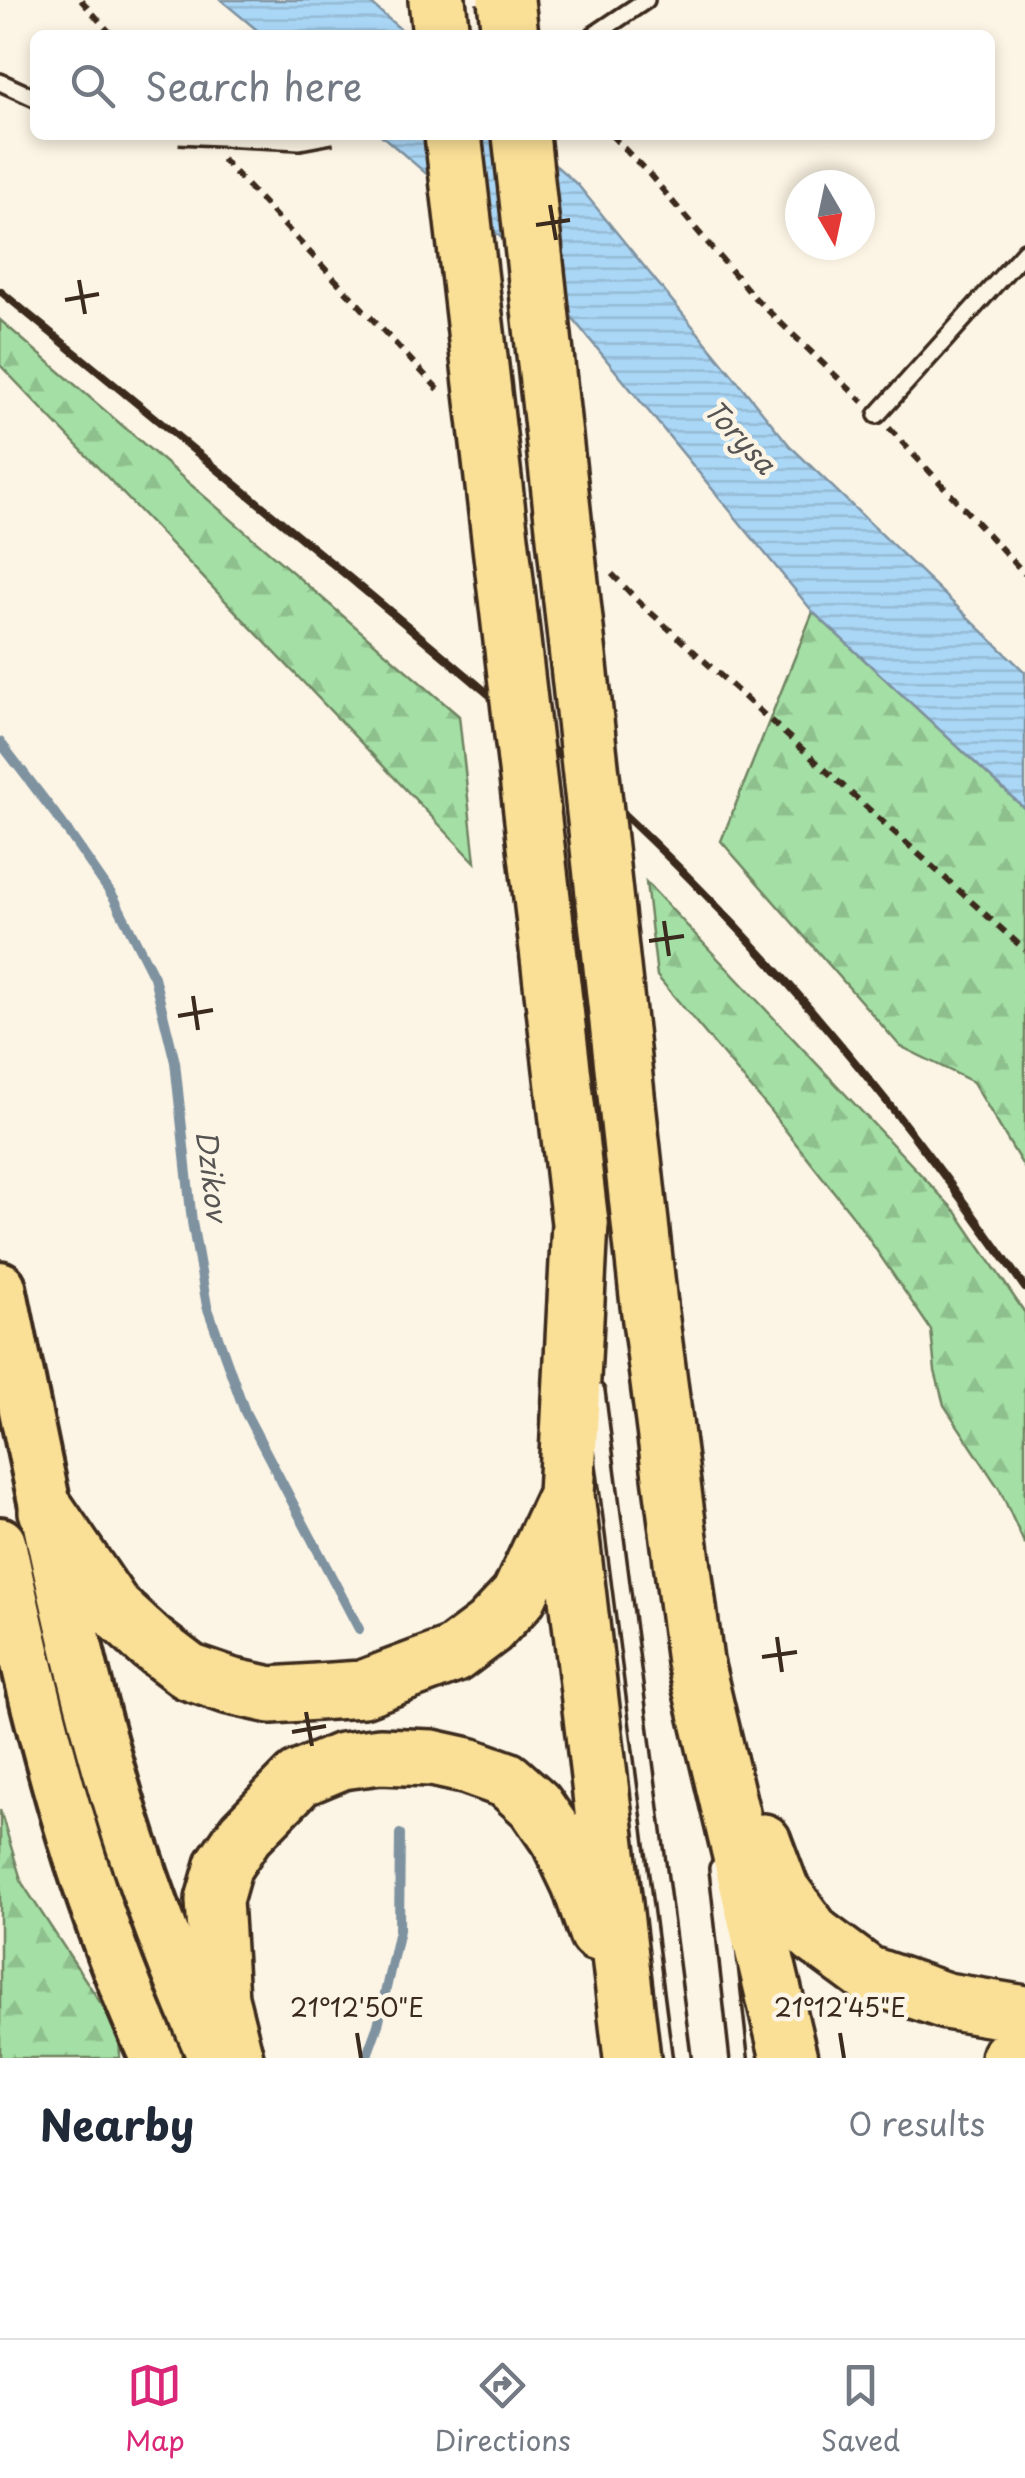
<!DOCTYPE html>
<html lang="en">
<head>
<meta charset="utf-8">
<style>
	:root { --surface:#fff; --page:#f2f2f3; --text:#1f2937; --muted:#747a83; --line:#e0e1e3; --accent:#db2777 }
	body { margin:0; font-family:"Playpen Sans",sans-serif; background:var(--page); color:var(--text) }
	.compass { position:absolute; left:785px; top:170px; width:90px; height:90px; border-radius:50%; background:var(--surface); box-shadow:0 5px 15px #0003; rotate:171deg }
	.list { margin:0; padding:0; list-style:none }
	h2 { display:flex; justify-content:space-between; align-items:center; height:130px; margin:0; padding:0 40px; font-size:42px }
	h2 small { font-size:32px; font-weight:400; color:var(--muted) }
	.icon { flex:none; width:55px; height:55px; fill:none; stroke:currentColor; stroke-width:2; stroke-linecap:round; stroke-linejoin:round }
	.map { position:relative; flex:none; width:1025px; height:2058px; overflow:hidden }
	.search { position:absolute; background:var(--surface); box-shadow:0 5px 15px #0003; left:30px; right:30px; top:30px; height:110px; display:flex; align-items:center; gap:25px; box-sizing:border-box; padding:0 35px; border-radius:15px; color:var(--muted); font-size:38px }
	.sheet { height:280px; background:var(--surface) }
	nav { display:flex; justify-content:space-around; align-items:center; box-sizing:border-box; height:140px; border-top:2px solid var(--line); background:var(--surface); font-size:28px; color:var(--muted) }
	nav a { display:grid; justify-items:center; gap:5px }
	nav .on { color:var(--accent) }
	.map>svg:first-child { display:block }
	.forest { fill:url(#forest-firs); stroke:#708462; stroke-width:2.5 }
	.water { fill:url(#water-rules); stroke:#7e92a0; stroke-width:2.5 }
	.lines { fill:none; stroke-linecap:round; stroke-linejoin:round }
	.stream { stroke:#7e92a0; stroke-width:10 }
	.lane-casing { stroke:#3b2a1e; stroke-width:22 }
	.primary-casing { stroke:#3b2a1e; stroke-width:58 }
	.highway-casing { stroke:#3b2a1e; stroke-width:62 }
	.path { stroke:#3b2a1e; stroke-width:6; stroke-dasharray:10 8; stroke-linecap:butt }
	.lane { stroke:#fcf5e5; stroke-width:15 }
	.primary { stroke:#fadf96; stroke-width:50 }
	.highway { stroke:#fadf96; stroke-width:55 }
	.rail { stroke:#3b2a1e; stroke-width:8 }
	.lane-bridge-casing { stroke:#3b2a1e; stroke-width:22; stroke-linecap:butt }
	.highway-bridge-casing { stroke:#3b2a1e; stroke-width:62; stroke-linecap:butt }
	.lane-bridge { stroke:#fcf5e5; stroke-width:15 }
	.highway-bridge { stroke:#fadf96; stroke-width:55 }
	.ticks { fill:none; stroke:#3b2a1e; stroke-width:4 }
	.labels { text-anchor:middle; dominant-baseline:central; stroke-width:9; stroke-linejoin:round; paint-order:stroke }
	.water-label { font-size:28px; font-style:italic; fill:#575554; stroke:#fcf5e5 }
	.ticks-label { font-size:25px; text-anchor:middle; fill:#3b2a1e; stroke:#fcf5e5; stroke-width:9; stroke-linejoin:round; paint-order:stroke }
</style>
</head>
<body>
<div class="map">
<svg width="1025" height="2058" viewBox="0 0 1025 2058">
	<defs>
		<pattern id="forest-firs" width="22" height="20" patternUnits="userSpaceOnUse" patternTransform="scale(2.5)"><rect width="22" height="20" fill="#a4dfa5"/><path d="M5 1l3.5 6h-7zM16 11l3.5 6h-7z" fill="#8ec08e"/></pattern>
		<pattern id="water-rules" width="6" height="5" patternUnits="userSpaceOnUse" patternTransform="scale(2.5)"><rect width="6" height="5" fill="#abd7f7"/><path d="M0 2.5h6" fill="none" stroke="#94b9d3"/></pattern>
	</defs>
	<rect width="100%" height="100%" fill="#fcf5e5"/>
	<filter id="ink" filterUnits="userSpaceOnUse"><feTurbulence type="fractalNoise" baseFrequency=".01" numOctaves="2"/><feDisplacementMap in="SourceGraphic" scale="20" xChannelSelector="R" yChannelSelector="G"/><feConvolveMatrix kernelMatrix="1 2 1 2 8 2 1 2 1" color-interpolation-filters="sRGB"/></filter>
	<g filter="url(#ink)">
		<path class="forest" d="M0,320L459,716L475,862L0,365Z
			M813,612L1025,809V1169L973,1082L900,1046L721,841Z
			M646,882L957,1213L1025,1313V1545L1000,1490L944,1405L935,1371L931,1330L853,1216L768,1108L657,976Z
			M0,1810L22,1883L119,2031L120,2058H0Z"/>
		<path class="water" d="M221,0H367L407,35H263Z
			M381,135H521L578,185L790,446L1025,672V809L813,612L518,252Z"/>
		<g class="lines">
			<path class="stream" d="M0,742L62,823L114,898L154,977L175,1062L192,1222L207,1306L245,1412L359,1629
				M366,2058L378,2025L399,1930L400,1834"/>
			<defs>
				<path id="lane" d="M594,35L646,0
					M0,82L35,98
					M877,415L1025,251
					M596,1392L682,2058
					M718,1868L739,2058"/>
				<path id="primary" d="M0,1287C33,1447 63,1607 107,1764C135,1864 172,1963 214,2058
					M0,1543C37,1718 81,1894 156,2058"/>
				<path id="highway" d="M437,0L441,35
					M580,1223L566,1495L632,2058
					M649,1305L695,1662L789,2058
					M47,1511L113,1608L151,1643L189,1672L230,1686L271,1695L362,1689L453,1655L489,1628L519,1596L566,1495
					M763,1842L781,1890L814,1935L867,1974L946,2001L1025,2014
					M235,2058L220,1999L214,1900L224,1865L245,1834L299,1779L342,1761L380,1756L432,1758L468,1766L507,1780L535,1805L559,1840L580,1884L597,1933
					M1009,2058L1025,2052"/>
			</defs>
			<use href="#lane" class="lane-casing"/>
			<use href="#primary" class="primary-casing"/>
			<use href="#highway" class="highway-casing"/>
			<path class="path" d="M81,0L112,35
				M611,135L650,175L754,297L863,402
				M222,159L439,390
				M889,428L1025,574
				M612,574L639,602L1025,950"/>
			<use href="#lane" class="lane"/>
			<use href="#primary" class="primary"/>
			<use href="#highway" class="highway"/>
			<path class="rail" d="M0,291C115,386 230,480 345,574C467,675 590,776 701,890C821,1012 927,1147 1025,1288"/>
			<defs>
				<path id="lane-bridge" d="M179,135L300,141L332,135"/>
				<path id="highway-bridge" d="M506,0L510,35
					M453,135L580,1223
					M521,135L649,1305"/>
			</defs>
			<use href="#lane-bridge" class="lane-bridge-casing"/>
			<use href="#highway-bridge" class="highway-bridge-casing"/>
			<use href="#lane-bridge" class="lane-bridge"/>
			<use href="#highway-bridge" class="highway-bridge"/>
		</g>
	</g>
	<path class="ticks" d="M550,205L556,240M536,225L570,220M79,280L85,314M65,300L99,294M664,921L669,956M649,941L684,936M193,996L198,1030M178,1016L213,1010M777,1637L782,1672M762,1657L797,1652M306,1712L312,1746M292,1732L326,1726M357,2033L361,2058M840,2033L844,2058"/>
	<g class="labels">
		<g class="water-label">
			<text transform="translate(741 436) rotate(47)">Torysa</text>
			<text transform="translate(213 1175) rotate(83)">Dzikov</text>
		</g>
	</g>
	<g class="ticks-label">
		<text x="357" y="2017">21°12'50"E</text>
		<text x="840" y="2017">21°12'45"E</text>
	</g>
</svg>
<svg class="compass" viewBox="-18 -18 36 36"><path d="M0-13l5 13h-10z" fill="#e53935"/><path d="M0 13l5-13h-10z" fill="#747a83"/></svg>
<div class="search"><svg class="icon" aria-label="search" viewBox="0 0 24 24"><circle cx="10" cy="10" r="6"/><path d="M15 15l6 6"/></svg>Search here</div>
</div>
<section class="sheet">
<h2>Nearby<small>0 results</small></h2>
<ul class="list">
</ul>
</section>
<nav>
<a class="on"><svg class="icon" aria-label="map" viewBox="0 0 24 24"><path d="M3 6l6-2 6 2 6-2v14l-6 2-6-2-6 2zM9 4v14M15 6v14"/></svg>Map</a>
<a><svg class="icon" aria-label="directions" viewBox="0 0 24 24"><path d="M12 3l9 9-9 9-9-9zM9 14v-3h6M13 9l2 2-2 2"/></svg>Directions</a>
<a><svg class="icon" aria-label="saved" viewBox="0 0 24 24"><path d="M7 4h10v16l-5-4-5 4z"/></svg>Saved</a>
</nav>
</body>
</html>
